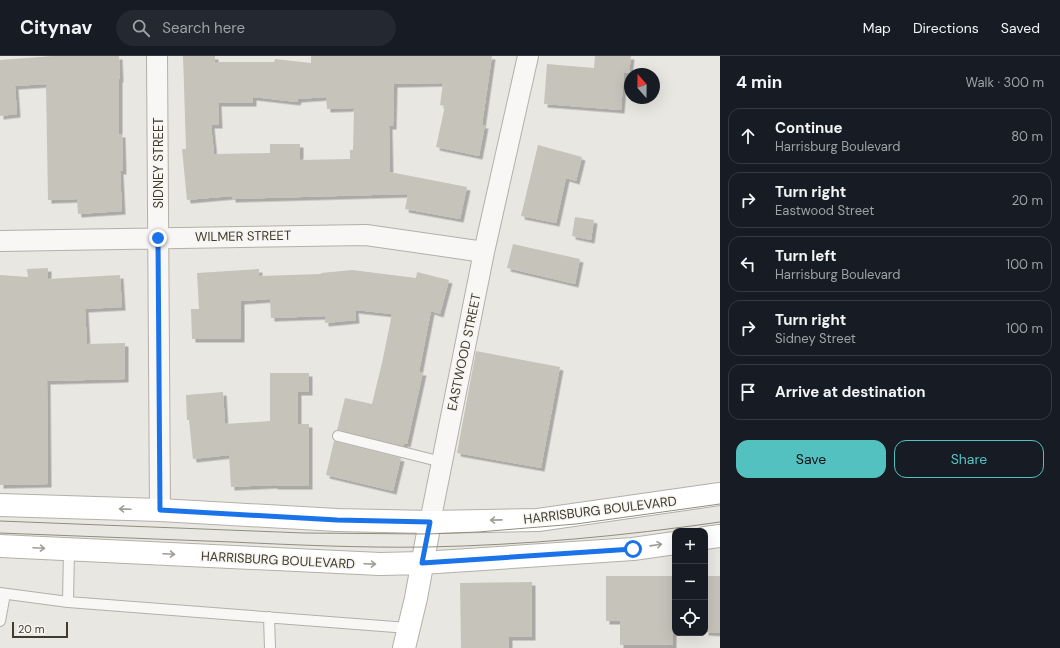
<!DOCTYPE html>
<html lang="en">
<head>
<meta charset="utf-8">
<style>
	:root { --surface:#171b24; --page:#242831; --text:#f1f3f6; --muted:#9ea1a6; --line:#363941; --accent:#54c1c1 }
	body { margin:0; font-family:"DM Sans",sans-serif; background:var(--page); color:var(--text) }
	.controls { position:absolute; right:12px; bottom:12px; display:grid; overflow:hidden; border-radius:8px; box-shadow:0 4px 16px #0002 }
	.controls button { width:36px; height:36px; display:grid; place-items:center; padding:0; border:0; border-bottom:1px solid var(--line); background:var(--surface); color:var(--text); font:20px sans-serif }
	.compass { position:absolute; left:624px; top:12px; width:36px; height:36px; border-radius:50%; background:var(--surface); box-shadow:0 4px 16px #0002; rotate:340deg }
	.scale { position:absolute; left:12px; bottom:10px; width:56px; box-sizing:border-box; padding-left:4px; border:2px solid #403b2c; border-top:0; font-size:11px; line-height:14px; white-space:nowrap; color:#403b2c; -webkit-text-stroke:3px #f7f5f2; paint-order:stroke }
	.stop { position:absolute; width:12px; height:12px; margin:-9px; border:3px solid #1a73e8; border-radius:50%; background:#fff }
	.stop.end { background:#1a73e8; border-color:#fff; box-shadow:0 1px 4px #0008 }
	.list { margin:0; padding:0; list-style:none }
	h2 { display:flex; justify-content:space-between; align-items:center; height:52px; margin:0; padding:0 16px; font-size:17px }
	h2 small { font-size:13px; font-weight:400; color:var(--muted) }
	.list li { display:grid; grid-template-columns:26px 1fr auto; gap:12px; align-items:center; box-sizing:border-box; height:56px; margin:0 8px 8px; padding:0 8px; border:1px solid var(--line); border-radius:12px }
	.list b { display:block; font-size:15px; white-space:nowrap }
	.list p { margin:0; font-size:13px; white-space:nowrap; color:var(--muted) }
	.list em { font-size:13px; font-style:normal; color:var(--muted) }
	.actions { display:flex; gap:8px; padding:12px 16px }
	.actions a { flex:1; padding:9px 0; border:1px solid var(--accent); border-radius:12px; text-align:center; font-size:14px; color:var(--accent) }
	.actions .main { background:var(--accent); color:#111 }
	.icon { flex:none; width:22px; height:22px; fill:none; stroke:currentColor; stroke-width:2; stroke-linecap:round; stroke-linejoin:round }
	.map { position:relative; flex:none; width:720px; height:592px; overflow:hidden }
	header { display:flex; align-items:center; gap:24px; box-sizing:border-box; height:56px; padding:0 20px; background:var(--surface); border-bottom:1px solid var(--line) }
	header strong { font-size:19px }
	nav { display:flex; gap:22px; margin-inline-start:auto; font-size:14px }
	.search { width:280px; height:36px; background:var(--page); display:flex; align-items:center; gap:10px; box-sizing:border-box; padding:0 14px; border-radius:22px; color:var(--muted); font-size:15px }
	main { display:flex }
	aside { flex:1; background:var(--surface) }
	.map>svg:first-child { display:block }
	.building { fill:#c5c3ba; fill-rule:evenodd; filter:url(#shadow) }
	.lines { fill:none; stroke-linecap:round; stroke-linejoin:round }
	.lane-casing { stroke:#b3b0a8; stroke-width:12 }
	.street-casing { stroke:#b3b0a8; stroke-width:22 }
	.secondary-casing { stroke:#b3b0a8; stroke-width:24 }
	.lane { stroke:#f8f7f5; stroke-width:10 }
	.street { stroke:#f8f7f5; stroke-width:20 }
	.secondary { stroke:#fff; stroke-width:22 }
	.tram { stroke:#918d7d; stroke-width:1 }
	.oneway { stroke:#a09d96 }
	.route { stroke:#1a73e8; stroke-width:5 }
	.labels { text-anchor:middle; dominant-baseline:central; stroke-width:3; stroke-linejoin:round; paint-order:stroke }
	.street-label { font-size:13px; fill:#403b2c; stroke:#f7f5f2 }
</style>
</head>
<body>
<header>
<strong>Citynav</strong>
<div class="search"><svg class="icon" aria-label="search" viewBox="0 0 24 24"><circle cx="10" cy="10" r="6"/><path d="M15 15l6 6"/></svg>Search here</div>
<nav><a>Map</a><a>Directions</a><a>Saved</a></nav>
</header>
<main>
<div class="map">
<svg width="720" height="592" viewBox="0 0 720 592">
	<defs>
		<filter id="shadow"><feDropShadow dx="3.5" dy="3.5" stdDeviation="0" flood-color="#0004"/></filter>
	</defs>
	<rect width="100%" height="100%" fill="#e9e7e2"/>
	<path class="building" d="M53,0H119L120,23H119V78H122L123,115H120L122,155L78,158L77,143L48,144L46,28L15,30L17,58L0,60V4Z
		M183,0H215V6H274L275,3L311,7V0H492L482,69H485L479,100L436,91L445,50L440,49L443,27L394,28L393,70H389L390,116L467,131L460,163L405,153L408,138L232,143V140L187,144L182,93H186ZM253,41L297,46L298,43L326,41L327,53L354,52L353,94H350V103L300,104V88H270V97L214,98L211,69H219L218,47H253Z
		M595,0H631L629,17H624L621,54L544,48L547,8L594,12Z
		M538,89L582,101L576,125L566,122L556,167L521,160Z
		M575,161L594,164L591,184L572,180Z
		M513,188L580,203L575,228L507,212Z
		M48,212V223L120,219L122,251L85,253L87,288L125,287V323L47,325L48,428L0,429V219L28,221L27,213Z
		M259,213V220L321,218V217L352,214L416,222L417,216L449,224L440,258L431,255L419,316H423L407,388L404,387V390L337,374L345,342L372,348L382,307L392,258L355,254L356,264L325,267V260L271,262L270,243L241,245V283H192L191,253H199L197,217Z
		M476,295L560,311L541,412L457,397Z
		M270,317H309V336H298V368H309V430H274V429L231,431L229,399L193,403L189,364H187L186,339L223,336L225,368L270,365Z
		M334,385L401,402L393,435L326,419Z
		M606,520H675V576H673V589H620V565H606Z
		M705,520H720V577L705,576Z
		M532,526V581H509V592H461L460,527Z"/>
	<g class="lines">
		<defs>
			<path id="lane" d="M338,380L442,406
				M0,537L68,546L408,572
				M68,546L69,494
				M269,561L270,592
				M0,565L5,538"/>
			<path id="street" d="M157,0L160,454
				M0,185L366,179L484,196
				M430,466L484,196L528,0"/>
			<path id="secondary" d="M0,449L160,454L337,464L430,466L538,464L720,438
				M705,482L720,480
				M0,490L380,508L422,507L633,493L675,487
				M404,592L416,542L430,466"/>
		</defs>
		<use href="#lane" class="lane-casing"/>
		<use href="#street" class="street-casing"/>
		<use href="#secondary" class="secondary-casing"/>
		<use href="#lane" class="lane"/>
		<use href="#street" class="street"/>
		<use href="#secondary" class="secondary"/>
		<path class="tram" d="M0,465L304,477L428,478L478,476L576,468L720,448
			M0,477C77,480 155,483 232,486C297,489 362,492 428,491C526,489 623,480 720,466"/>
	</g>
	<defs><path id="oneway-shaft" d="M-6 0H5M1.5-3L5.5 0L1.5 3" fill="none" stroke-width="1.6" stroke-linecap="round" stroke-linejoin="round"/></defs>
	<g class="oneway">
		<use href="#oneway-shaft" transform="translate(125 453) rotate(-178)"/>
		<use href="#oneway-shaft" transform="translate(496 464) rotate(179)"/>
		<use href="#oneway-shaft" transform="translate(656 489) rotate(-8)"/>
		<use href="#oneway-shaft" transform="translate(39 492) rotate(3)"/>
		<use href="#oneway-shaft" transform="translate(169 498) rotate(3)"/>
		<use href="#oneway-shaft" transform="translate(370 508) rotate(2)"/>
	</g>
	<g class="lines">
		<path class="route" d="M158,182L160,454L337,464L430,466L422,507L633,493"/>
	</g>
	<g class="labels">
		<g class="street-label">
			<text transform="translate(158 107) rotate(-90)">SIDNEY STREET</text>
			<text transform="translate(243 180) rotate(-1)">WILMER STREET</text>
			<text transform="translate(464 296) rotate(-78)">EASTWOOD STREET</text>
			<text transform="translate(600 454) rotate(-7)">HARRISBURG BOULEVARD</text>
			<text transform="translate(278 504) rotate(3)">HARRISBURG BOULEVARD</text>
		</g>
	</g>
</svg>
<div class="controls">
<button>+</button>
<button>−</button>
<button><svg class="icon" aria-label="locate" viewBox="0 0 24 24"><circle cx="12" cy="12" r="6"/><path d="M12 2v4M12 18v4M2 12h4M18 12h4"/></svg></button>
</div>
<svg class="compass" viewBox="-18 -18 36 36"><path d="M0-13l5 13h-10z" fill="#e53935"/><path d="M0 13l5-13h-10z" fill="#9ea1a6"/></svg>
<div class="scale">20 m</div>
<div class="stop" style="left:633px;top:493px"></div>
<div class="stop end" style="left:158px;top:182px"></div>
</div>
<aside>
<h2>4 min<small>Walk · 300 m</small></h2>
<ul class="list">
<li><svg class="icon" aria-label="ahead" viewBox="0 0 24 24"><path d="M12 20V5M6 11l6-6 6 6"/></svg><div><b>Continue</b><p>Harrisburg Boulevard</p></div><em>80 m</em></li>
<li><svg class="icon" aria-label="right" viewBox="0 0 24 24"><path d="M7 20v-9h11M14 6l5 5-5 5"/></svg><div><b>Turn right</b><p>Eastwood Street</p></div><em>20 m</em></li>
<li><svg class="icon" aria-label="left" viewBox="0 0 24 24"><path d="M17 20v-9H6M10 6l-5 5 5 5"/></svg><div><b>Turn left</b><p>Harrisburg Boulevard</p></div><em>100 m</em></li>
<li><svg class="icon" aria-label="right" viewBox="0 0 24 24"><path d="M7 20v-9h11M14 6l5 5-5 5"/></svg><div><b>Turn right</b><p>Sidney Street</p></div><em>100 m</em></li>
<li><svg class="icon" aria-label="arrive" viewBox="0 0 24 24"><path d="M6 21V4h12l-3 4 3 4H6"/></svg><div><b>Arrive at destination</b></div></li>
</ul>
<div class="actions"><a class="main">Save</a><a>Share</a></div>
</aside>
</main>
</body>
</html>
